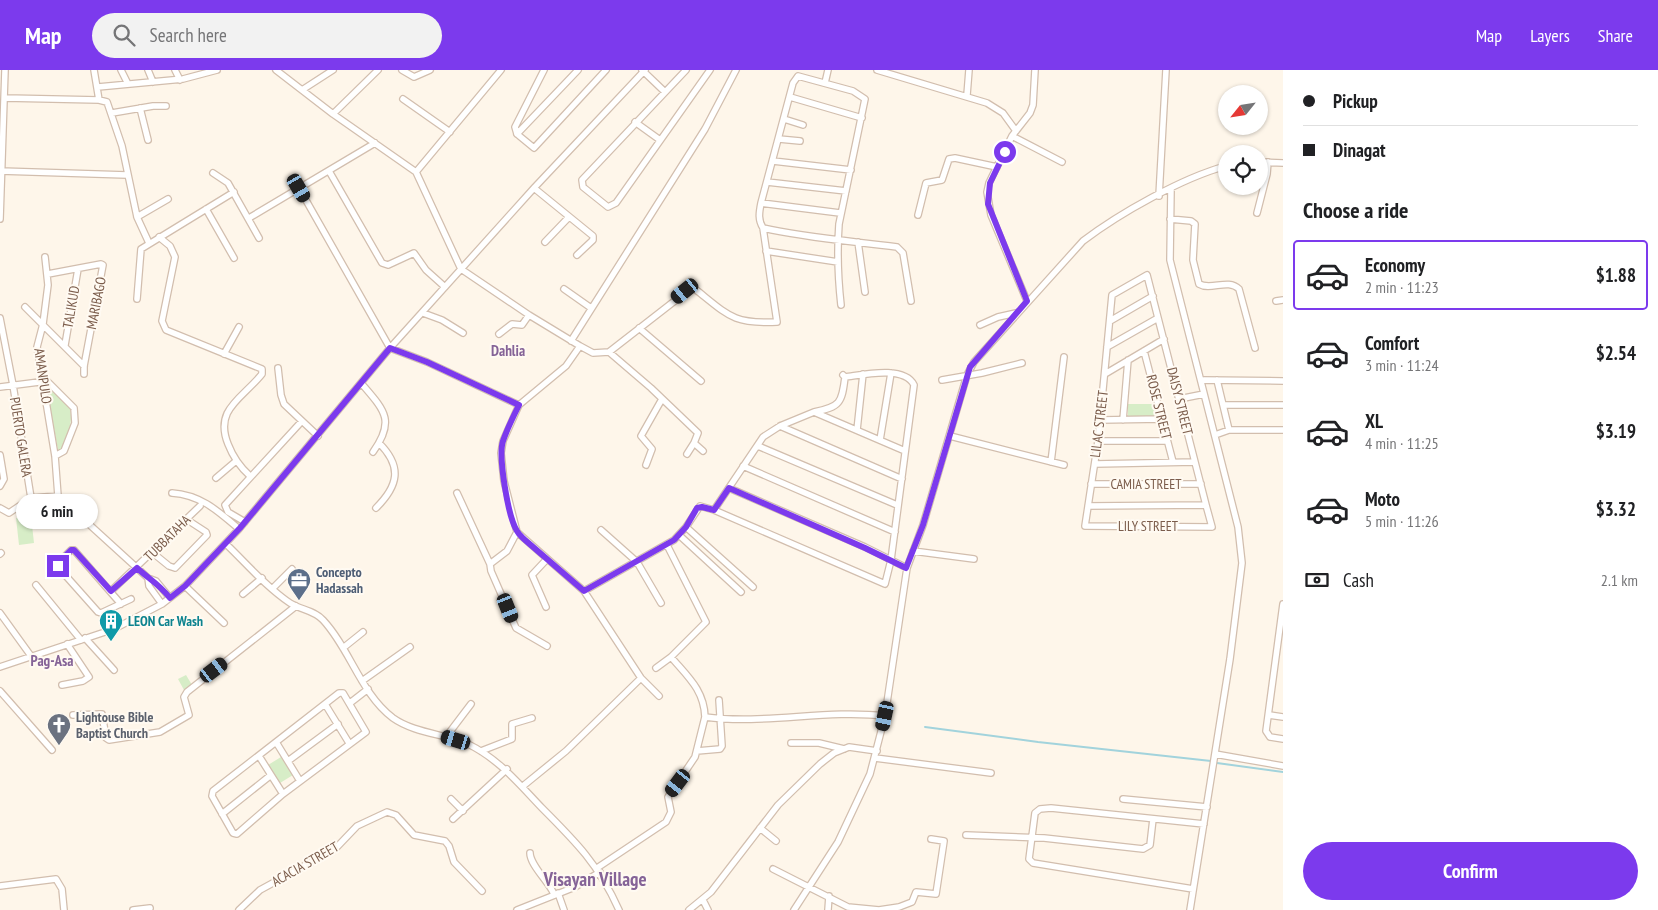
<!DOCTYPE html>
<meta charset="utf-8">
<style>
:root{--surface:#fff;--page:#f2f2f2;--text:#202124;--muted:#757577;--line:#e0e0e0;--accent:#7c3aed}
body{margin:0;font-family:"PT Sans Narrow",sans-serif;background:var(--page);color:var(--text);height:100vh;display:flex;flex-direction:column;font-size:19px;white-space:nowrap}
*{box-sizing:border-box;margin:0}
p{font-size:16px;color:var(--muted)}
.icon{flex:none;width:28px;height:28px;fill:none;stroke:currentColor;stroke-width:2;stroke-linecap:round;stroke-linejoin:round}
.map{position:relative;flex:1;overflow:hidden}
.sheet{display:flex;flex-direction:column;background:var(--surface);width:375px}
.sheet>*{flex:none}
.banner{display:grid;align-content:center;height:110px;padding:0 20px;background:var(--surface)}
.needle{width:32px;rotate:240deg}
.buttons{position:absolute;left:1218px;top:15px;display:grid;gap:10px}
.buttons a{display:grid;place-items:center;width:50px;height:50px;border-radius:50%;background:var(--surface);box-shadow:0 1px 4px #0004;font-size:25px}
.end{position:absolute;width:22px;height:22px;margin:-11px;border:6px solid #7c3aed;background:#fff;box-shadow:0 0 0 2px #fff}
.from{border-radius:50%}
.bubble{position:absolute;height:35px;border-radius:18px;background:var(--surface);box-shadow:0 1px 4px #0004;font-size:16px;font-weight:700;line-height:35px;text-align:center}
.car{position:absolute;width:15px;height:30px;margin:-15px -8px;border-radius:6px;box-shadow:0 0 4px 1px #0007;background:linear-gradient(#222 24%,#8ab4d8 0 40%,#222 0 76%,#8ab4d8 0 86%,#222 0)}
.banner b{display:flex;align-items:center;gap:18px;height:48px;font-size:19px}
.banner b+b{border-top:1px solid var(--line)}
.banner i{width:12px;height:12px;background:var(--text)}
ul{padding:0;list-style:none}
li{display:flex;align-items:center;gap:15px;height:70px;margin:0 10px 8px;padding:0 10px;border:2px solid transparent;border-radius:5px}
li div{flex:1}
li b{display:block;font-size:19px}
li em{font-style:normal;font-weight:700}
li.current{border-color:var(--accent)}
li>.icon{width:45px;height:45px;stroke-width:1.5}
h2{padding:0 20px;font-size:22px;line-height:60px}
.pay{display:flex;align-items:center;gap:12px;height:55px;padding:0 20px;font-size:19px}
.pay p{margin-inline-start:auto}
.button{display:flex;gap:10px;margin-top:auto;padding:10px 20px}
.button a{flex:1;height:58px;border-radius:30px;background:var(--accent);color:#fff;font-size:20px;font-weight:700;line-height:58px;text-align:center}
header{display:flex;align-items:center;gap:30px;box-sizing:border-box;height:70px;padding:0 25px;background:var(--accent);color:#fff}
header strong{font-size:24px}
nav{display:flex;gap:28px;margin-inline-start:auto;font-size:18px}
.search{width:350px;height:45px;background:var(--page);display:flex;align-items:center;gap:12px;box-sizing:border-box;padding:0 18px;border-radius:28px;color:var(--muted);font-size:19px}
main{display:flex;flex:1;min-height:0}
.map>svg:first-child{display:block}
</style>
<header>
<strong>Map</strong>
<div class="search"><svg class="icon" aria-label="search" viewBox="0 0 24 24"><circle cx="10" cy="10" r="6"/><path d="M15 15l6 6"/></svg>Search here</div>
<nav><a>Map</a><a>Layers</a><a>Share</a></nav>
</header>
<main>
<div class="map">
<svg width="1283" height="840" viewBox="0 0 1283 840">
<rect width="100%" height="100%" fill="#fef6ea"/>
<!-- green -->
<path fill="#d7edc7" d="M46 315C79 334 73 347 64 378L58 380Z
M1128 334H1155L1156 346 1128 347Z
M31 446 34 473 19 475 16 448Z
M186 605 192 615 184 620 178 609Z
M281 687 293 705 280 713 268 695Z"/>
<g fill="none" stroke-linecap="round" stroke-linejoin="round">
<!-- stream -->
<path stroke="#a2d3dc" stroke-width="2" d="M925 657 1038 672 1211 691
M1217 693 1283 702"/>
<!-- minor casing -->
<g stroke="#d2beae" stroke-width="8">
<path id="minor" d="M94 0 99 30
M121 0 128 14
M148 0 153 12
M175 0 180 10
M276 0 333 44 416 102
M402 0 414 7 430 0
M501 0 416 102 461 199 529 245 580 276 593 283 609 282 690 219H695C729 246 733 254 777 252L763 158
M544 0 515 57 517 64 534 78 606 0
M642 0 665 22
M686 0 582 110 583 117 608 137 616 133 710 0
M877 0 987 33 1003 43 1016 61
M825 13 828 0
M98 17 183 9 217 0
M302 20 333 0
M967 25 969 0
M790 27 862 48
M5 28 99 30 107 32 122 76 137 147 149 173
M403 29 450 62
M140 38 148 70
M112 43 153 36H166
M333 44 378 0
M784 49 803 55
M635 52 660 70
M517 64 578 0
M1012 66 1062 92
M779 69 800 71
M773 91 851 100
M1259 92 1283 93
M0 101 127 105
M329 101 382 193 388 195 414 183 426 200 445 217
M213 103 228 113 259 168
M767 112 846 121
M299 118 390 278 427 292 519 335 503 371 501 383 504 411 517 462 584 521 641 608 659 626
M534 118 593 166V170L577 185
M1171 119 1170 190 1238 457 1242 493 1230 589 1190 840
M1159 126 1166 0
M761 133 840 143
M206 139 234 188
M1257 143 1267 104 1268 92
M918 145 926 113 942 110 949 89 955 88 997 97
M137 147 168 129
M249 148 375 73
M0 149 5 0
M1170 149 1191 151 1195 154 1193 190 1199 214C1211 221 1228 208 1239 219L1255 278
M159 167 170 176 175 187 162 251 166 260 262 299V304C242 329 214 339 228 374 233 387 240 397 250 406
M545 172 569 147
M858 172 865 222
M766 181 838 192
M45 187 48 215 43 254 37 277 55 386 58 426
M48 204 101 194 103 195 84 296V304
M1147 205 1206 435 1212 457 1085 456 1098 371 1112 225Z
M564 219 591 238
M137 229 141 179 234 122
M1027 231 991 145 987 122 989 113 1012 66 1030 43 1033 35 1035 0
M1276 231 1283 230
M841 235C838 208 837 181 839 154L865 29 853 21 798 6 793 13 761 133C759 143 758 150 763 158 807 168 852 171 897 177L903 183 911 231
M25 237 84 296
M423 243 442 250 463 263
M0 248 13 315 31 428
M1110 251 1153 226
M980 255 998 247 1016 243
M639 258 701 311
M499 264 512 254 522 255 529 245
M571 271 705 59 736 0
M65 275 78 199
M1107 277 1158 248
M1144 281 1173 392
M609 282 651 318 698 363 694 373 703 381
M224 284 239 257
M278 298 281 325 284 334 318 366
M1105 304 1164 269
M942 310 982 303 1022 293
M1204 310 1283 311
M1217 310 1229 360
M361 313C384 340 396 350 373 382
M0 317 47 311 74 338 75 353 64 381 55 386
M1179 329 1204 324
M519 335 566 296 580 276
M1223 335H1283
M814 342C840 337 842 333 845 307L843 305
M1100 350 1162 349
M1123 350 1128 290
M780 356 902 409
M857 360 863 304
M1215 365 1229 360H1283
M950 366 1064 395
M880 370 891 303
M1098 371H1167
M758 376 897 435
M687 384 694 373
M0 385 4 409 0 416
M1051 392 1064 287
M1095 394 1195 392
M646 395 652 379 641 366 662 329
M743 396 895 462
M216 408 236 391
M1091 414H1201
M729 418 865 477 907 498
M172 423C201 425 218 441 239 459
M457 423 490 494
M58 426 148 508 156 511 170 528
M1088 436 1206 435
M0 438 9 443 31 428 58 426
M376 438C398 416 403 397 379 373
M714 440 763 367 780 356 814 342 905 381
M245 452 228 442 225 435 302 351
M686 457 753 517
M601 460 637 492 661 533
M517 462 507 481 490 494 491 501 516 558 547 576
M679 465 741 522
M226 474C246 493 266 517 290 533 301 540 314 540 323 550 350 579 361 624 393 648 414 663 445 664 468 674 499 689 519 714 542 738 576 772 599 795 619 840
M913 481 974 489
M153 483 169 496 175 498 207 465 206 462 186 449
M0 484 1 483
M148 508 149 516 162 534
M36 515 81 570
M185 516 224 553
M273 518 292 499
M111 521 200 436
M584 521 674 470 686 457 700 436 714 440 885 514 891 490 914 315C904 295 862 305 845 307
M243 524 262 508
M121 534 74 480H71L58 493V497L98 542 101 543 131 529
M1283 534 1266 661 1270 667 1283 669
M546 537 532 505 547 489
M0 543 31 586
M85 568 114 600
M343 578 363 562
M671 587C688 607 704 620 705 647 765 655 825 639 885 646
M0 597 114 559 162 534 185 516 239 459 390 278 534 118 645 0
M656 598 671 587 706 552 667 475
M362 611 410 577
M62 615 83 611 89 607 67 574
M0 621 52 680
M339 623H343L366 662 283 724 237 764 233 763 212 726 213 721Z
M350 633 368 619
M325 634 349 673
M73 645 102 644 106 668 109 670 160 662 189 645 184 627 187 622 296 536
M1269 645 1283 647
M446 667 471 634
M276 672 300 711
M791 673H819L844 679
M481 681 512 669V654L532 648
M697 681 720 679 722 676 719 630
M1215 684 1283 696
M259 686 283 724
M875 688 991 703
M288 691 338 654
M523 716 566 681 641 608
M451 729 463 741
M1123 729 1207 737
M222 744 271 705
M453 749 507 699
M760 758 776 771
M966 765 1044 768 1143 779 1150 775 1153 749
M530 783C530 795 548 811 554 824
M597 798 666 752 671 742 668 727 695 687 705 647
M773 799 848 837 879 840
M0 816 56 809 62 819 64 840
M1193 819 1033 793 1029 789 1035 743 1040 739 1051 738 1204 754
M558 823 564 840
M703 830 708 840
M133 840 150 838
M239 840 260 820 335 779 357 756 387 742 396 745 414 765 445 771 449 776 454 792 482 821
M517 840 575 817 600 802
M689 840 711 822 778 735 820 694 834 683 849 677 877 681
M794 840 838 772 870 704 885 646 907 498 923 455 967 305 974 292 1083 171C1120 143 1182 108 1226 96
M828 840 829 826
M879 840 899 837 912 832 916 822 936 824 944 771 931 769"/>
</g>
<!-- minor -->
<use href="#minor" stroke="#fff" stroke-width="5.5"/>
</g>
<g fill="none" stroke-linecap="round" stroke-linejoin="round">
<!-- route -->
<path stroke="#7c3aed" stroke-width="6" d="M58 496V493L71 480H74L111 521 137 498C149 509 159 514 170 528L185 516 240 458 390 278 427 292 519 335C513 347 507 359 503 371 498 386 508 447 517 461 519 465 522 467 525 470L584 521 674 470 686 457 697 438 702 437 714 440 729 418 865 478 906 498 923 455 970 297 1027 231 988 134 990 113 1005 82"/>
</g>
<!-- icons -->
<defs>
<g id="office-pin" transform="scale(1.25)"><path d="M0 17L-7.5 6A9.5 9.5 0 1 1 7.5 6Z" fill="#5c6f8a" stroke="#fffaf2"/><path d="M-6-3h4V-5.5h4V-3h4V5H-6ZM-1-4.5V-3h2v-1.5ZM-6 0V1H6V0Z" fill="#fff"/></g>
<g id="building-pin" transform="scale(1.25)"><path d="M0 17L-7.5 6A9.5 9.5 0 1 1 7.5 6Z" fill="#0f9aa8" stroke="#fffaf2"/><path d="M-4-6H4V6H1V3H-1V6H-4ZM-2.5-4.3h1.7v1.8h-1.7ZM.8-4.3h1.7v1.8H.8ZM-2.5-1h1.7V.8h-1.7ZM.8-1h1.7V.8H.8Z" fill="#fff"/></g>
<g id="church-pin" transform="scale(1.25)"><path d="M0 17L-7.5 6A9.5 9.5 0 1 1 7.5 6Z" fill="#6b7280" stroke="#fffaf2"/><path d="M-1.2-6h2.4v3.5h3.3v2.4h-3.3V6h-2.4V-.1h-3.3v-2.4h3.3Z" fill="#fff"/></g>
</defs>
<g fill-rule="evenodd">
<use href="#office-pin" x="299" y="510"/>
<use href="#building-pin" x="111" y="551"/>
<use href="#church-pin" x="59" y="655"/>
</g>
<g text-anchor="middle" stroke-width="4" stroke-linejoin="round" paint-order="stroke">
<!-- street labels -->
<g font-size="14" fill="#7b5c4b" stroke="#fffaf2">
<text transform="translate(96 233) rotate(-79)" y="5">MARIBAGO</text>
<text transform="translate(71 237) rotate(-80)" y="5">TALIKUD</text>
<text transform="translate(43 306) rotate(82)" y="5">AMANPULO</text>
<text transform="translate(1180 331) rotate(76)" y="5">DAISY STREET</text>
<text transform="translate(1159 337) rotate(76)" y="5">ROSE STREET</text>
<text transform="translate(1099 354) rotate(-83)" y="5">LILAC STREET</text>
<text transform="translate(21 367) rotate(81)" y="5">PUERTO GALERA</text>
<text x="1146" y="419">CAMIA STREET</text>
<text x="1148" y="461">LILY STREET</text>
<text transform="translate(167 468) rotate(-45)" y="5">TUBBATAHA</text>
<text transform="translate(305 794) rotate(-30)" y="5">ACACIA STREET</text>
</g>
<!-- service labels -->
<g font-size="14" font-weight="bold" fill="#4e5e75" stroke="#fffaf2" text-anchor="start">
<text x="316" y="507">Concepto<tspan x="316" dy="16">Hadassah</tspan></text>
</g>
<!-- culture labels -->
<g font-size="14" font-weight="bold" fill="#0d838f" stroke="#fffaf2" text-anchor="start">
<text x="128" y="556">LEON Car Wash</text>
</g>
<!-- worship labels -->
<g font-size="14" font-weight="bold" fill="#5b616d" stroke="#fffaf2" text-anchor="start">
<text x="76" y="652">Lightouse Bible<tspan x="76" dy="16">Baptist Church</tspan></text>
</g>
<!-- neighbourhood labels -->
<g font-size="15" font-weight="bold" fill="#856397" stroke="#fffaf2">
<text x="508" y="286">Dahlia</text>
<text x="52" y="596">Pag-Asa</text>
</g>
<!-- district labels -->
<g font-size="19" font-weight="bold" fill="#856397" stroke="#fffaf2">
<text x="595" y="816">Visayan Village</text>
</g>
</g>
</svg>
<div class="buttons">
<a><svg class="needle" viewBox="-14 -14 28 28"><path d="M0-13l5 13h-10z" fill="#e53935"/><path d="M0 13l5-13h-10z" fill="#757577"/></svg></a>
<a><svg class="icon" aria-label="locate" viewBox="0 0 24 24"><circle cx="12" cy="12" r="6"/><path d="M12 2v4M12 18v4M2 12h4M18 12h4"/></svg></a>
</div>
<i class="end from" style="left:1005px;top:82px"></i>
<i class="end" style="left:58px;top:496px"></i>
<div class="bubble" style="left:16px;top:424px;width:82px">6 min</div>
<i class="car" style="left:299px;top:118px;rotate:150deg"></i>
<i class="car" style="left:685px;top:221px;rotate:231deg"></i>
<i class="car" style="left:508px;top:538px;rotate:158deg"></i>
<i class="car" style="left:214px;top:600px;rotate:53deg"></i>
<i class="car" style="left:885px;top:646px;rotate:192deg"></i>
<i class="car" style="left:456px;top:670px;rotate:287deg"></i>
<i class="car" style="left:678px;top:713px;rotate:217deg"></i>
</div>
<section class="sheet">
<div class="banner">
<b><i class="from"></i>Pickup</b>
<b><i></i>Dinagat</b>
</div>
<h2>Choose a ride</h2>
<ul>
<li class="current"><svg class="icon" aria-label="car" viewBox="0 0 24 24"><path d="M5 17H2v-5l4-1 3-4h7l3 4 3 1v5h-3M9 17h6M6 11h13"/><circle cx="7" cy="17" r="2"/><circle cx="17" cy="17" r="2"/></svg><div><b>Economy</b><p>2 min · 11:23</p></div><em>$1.88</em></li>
<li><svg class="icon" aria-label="car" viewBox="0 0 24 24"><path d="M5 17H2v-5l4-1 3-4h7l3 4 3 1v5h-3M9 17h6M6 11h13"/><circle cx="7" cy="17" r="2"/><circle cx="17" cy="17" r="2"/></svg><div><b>Comfort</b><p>3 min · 11:24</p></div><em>$2.54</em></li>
<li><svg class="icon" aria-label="car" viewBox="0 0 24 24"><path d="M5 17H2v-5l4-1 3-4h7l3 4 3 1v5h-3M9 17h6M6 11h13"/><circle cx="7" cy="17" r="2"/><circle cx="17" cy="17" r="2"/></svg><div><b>XL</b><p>4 min · 11:25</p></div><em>$3.19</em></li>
<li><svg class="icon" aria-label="car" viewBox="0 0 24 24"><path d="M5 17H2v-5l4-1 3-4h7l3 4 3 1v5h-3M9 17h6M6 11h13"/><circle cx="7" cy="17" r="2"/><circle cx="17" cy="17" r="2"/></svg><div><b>Moto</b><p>5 min · 11:26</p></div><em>$3.32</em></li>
</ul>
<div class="pay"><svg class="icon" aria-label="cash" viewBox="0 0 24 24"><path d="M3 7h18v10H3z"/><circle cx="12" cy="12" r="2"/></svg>Cash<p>2.1 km</p></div>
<div class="button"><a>Confirm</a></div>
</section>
</main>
